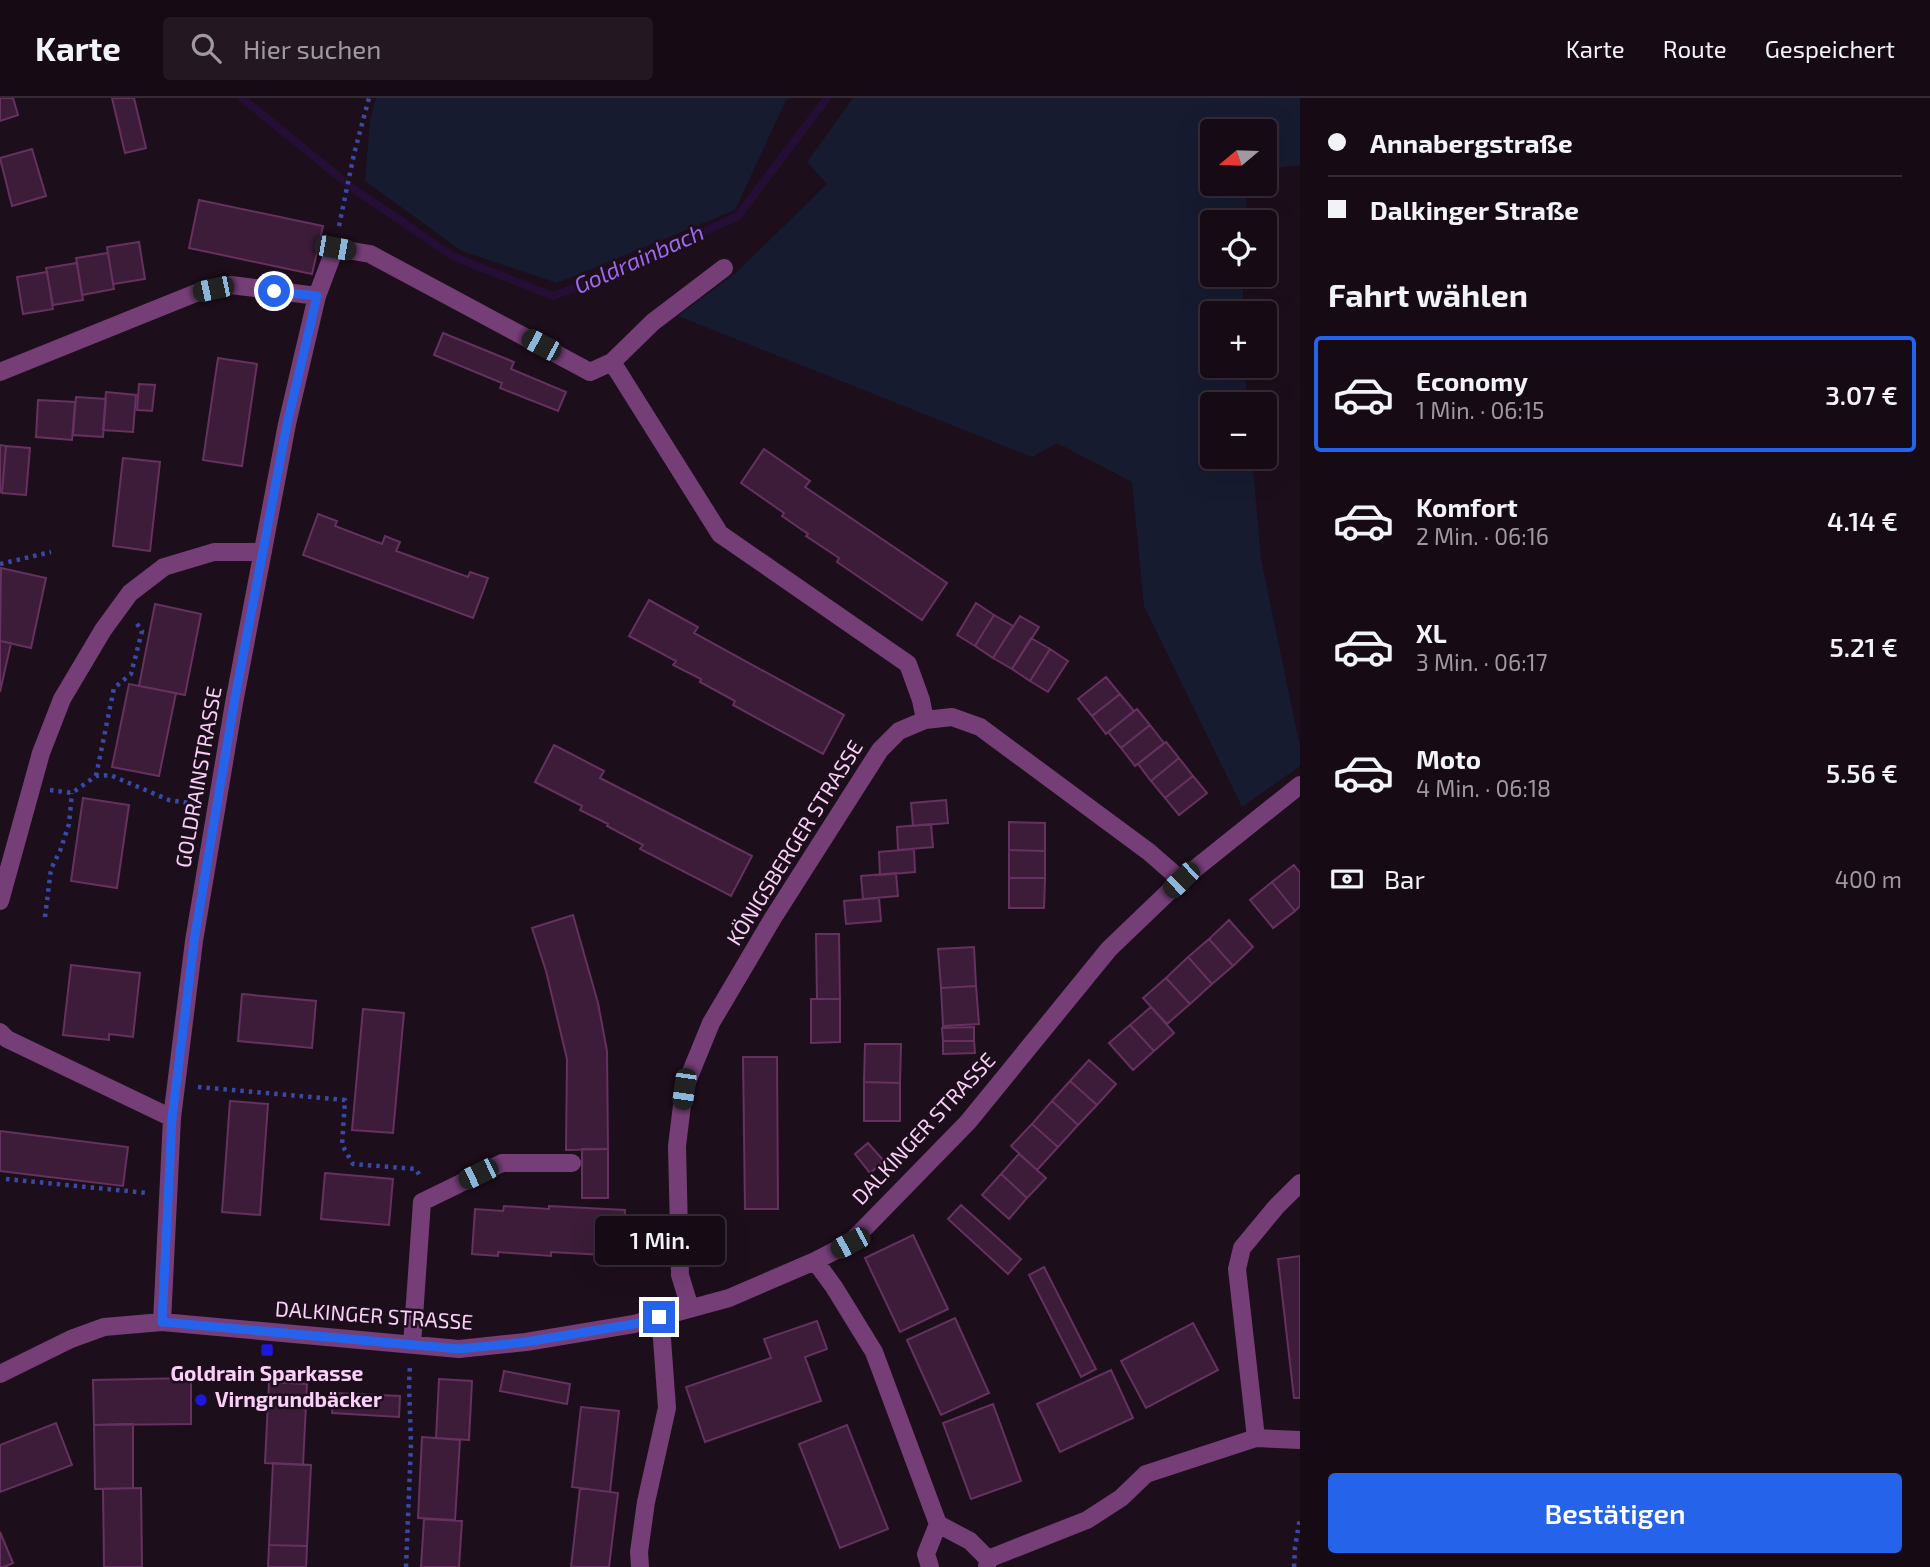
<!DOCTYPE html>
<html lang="de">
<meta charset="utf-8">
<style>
:root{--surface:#160a15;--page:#231822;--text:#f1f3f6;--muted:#9e9aa0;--line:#352b34;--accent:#2563eb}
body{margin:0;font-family:"Exo 2",sans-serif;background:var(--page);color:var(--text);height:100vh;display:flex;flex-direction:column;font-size:26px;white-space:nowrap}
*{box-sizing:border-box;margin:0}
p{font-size:23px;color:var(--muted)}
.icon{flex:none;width:38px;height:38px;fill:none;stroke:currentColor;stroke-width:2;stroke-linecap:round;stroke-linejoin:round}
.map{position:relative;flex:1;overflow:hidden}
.drawer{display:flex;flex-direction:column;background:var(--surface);width:630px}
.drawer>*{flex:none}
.top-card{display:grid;align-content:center;height:154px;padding:0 28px;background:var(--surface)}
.needle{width:46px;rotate:251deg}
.controls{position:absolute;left:1200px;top:21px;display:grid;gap:14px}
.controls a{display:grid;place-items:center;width:77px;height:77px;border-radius:7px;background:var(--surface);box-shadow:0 7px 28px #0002,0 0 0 2px var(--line);font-size:35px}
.end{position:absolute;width:32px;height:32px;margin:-16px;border:9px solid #2563eb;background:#fff;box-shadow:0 0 0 4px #fff}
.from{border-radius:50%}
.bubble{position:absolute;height:49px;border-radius:7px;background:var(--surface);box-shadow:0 7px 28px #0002,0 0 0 2px var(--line);font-size:23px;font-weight:600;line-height:49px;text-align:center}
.car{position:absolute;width:21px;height:42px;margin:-21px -10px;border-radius:9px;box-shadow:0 0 5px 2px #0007;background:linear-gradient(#222 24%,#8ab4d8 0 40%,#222 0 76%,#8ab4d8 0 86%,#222 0)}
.top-card b{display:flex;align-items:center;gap:24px;height:66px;font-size:26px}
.top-card b+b{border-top:2px solid var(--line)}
.top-card i{width:18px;height:18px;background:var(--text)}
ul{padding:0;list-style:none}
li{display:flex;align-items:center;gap:21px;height:116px;margin:0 14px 10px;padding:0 14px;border:4px solid transparent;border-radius:7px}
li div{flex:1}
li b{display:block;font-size:26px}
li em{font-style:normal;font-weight:600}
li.active{border-color:var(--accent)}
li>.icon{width:63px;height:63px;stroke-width:1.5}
h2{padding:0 28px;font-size:32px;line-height:84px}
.pay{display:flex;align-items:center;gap:18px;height:77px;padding:0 28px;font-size:26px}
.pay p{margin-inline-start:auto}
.action{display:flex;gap:14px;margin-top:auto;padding:14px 28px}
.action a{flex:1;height:80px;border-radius:7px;background:var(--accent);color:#fff;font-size:28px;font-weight:600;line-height:80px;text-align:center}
header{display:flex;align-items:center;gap:42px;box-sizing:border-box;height:98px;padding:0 35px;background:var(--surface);border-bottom:2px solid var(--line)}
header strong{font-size:33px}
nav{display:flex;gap:38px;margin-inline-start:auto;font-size:24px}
.search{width:490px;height:63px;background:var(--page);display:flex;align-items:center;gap:18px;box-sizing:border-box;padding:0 24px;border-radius:7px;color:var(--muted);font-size:26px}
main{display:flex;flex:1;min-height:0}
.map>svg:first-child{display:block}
</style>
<header>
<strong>Karte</strong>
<div class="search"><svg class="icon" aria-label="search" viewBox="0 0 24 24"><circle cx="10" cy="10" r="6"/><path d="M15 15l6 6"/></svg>Hier suchen</div>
<nav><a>Karte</a><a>Route</a><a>Gespeichert</a></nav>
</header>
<main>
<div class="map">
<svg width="1300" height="1469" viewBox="0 0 1300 1469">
<rect width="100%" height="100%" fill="#1d0e1c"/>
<!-- green -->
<path fill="#171b30" d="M376 0H793L786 2 735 112 557 185 462 153 365 83 370 22Z
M853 0H1300V67L1265 71V33H1213V86H1247L1246 124H1213V177H1244L1242 215H1213V268H1244L1248 306H1213V359H1252L1261 461 1300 649V668L1242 709 1144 508 1132 384 1057 345 1032 359 678 218 737 174 827 86 807 64Z"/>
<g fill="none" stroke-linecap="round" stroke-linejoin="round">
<!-- stream -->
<path stroke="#240e36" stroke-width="8" d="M242 0 354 91 454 159 553 198 625 170 738 118 827 0"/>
</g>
<!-- building -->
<path fill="#3c1c38" stroke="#65315f" stroke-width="2" d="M0 0H13L18 17 0 23Z
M112 0H134L146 50 125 55Z
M32 51 46 98 12 108 0 60Z
M199 102 323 128 312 176 189 150Z
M139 144 145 181 113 186 107 149Z
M108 155 114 191 82 197 76 160Z
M77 165 83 202 53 207 46 170Z
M47 174 53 211 23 216 17 179Z
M443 235 514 264 511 271 566 294 558 313 500 290 502 285 434 257Z
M218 260 257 266 242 368 203 362Z
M139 286 155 287 152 313 137 312Z
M106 294 136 297 133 334 103 332Z
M76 299 106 301 103 339 73 337Z
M38 302 75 304 72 342 36 339Z
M0 347 6 348 2 395 0 394Z
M6 348 30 350 26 397 2 395Z
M764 351 810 383 805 389 947 485 922 522 837 464 839 460 806 438 808 436 782 418 784 415 741 385Z
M123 360 160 364 150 453 113 448Z
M318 416 337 423 335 428 382 446 385 438 400 444 396 453 468 479 470 474 488 480 473 520 303 457Z
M1 470 46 480 31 550 0 543Z
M649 502 698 529 694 535 844 617 823 656 733 607 735 603 700 584 701 581 673 567 676 563 629 538Z
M976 505 994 517 975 548 957 537Z
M155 506 201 516 185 597 139 588Z
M994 517 1013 528 993 560 975 548Z
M1020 518 1039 529 1012 571 993 560Z
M1031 540 1050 551 1030 583 1012 571Z
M0 543 11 545 0 594Z
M1050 551 1068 563 1048 594 1030 583Z
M1106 579 1120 596 1092 618 1078 601Z
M129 586 176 595 159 678 112 669Z
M1120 596 1134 613 1106 636 1092 618Z
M1137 611 1150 627 1121 650 1108 634Z
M1150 627 1164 645 1135 668 1121 650Z
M1166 644 1179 660 1151 683 1138 666Z
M554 647 604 673 600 680 752 758 731 798 640 751 643 747 607 728 608 726 580 712 582 708 535 684Z
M1179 660 1193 678 1165 700 1151 683Z
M1193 678 1207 695 1179 717 1165 700Z
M83 700 129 707 117 790 71 783Z
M946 702 948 725 913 728 911 705Z
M1009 724 1045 725V753L1009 752Z
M931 726 933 749 898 752 897 729Z
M914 751 915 774 880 777 879 754Z
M1009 752 1045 753V780H1009Z
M1294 767 1300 775V808L1295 813 1272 784Z
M896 775 898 798 863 801 861 778Z
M1009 780H1045L1044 810H1009Z
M1272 784 1295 813 1273 830 1250 802Z
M879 800 881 823 846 826 844 803Z
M573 817 598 905 607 953 608 1051 566 1052 567 961 546 873 532 830Z
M1229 822 1253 849 1233 868 1209 841Z
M816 836H839L840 901H817Z
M1209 841 1233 868 1212 886 1188 859Z
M974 849 976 888 941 890 938 851Z
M1188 859 1212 886 1190 906 1166 880Z
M71 867 140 875 133 939 109 936V942L63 937Z
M1166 880 1190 906 1167 926 1143 900Z
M976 888 979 926 943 928 941 890Z
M242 896 316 903 312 950 238 943Z
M811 901H840V944L811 945Z
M1151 909 1174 935 1154 953 1130 927Z
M363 911 404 915 393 1035 352 1032Z
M1130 927 1154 953 1133 972 1109 945Z
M974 929V943H943L942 930Z
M943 943H974L975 955 943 956Z
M865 946H901L900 985 864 984Z
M743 959H777L778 1111H745Z
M1089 962 1116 986 1097 1007 1070 983Z
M1070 983 1097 1007 1078 1027 1052 1003Z
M864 984 900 985V1023H864Z
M230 1003 268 1006 260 1117 222 1114Z
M1052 1003 1078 1027 1058 1049 1032 1026Z
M1032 1026 1058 1049 1037 1072 1011 1048Z
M0 1033 128 1049 123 1088 0 1073Z
M868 1045 884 1063 870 1075 855 1056Z
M582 1051H608V1100H582Z
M1019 1056 1046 1080 1027 1100 1001 1076Z
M325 1075 393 1081 389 1127 321 1121Z
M1001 1076 1027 1100 1009 1121 982 1097Z
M961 1107 1021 1161 1008 1176 948 1121Z
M504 1108 549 1111V1108L625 1112 622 1158 551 1154V1158L498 1154V1158L472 1156 475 1111 503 1113Z
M913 1137 948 1211 900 1234 865 1160Z
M1300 1158V1300H1294L1278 1161Z
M1044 1169 1096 1271 1081 1279 1029 1177Z
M955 1220 989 1295 941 1317 907 1242Z
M817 1223 827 1251 805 1259 821 1303 705 1344 686 1289 771 1260 764 1241Z
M1193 1225 1218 1272 1146 1310 1121 1263Z
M1111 1272 1133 1320 1060 1354 1037 1306Z
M504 1273 570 1286 567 1306 500 1293Z
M191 1280V1326L94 1327 93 1282Z
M439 1281 472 1283 469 1342 436 1340Z
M269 1284 307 1286 303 1367 265 1365Z
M333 1295 400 1298 399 1319 332 1315Z
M993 1306 1021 1383 971 1401 943 1325Z
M581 1309 619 1313 610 1394 572 1389Z
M56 1325 72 1367 0 1394V1347Z
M133 1326V1390L95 1391 94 1327Z
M847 1327 888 1431 840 1450 799 1346Z
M422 1339 460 1342 455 1422 418 1420Z
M273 1365 311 1367 307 1448 269 1447Z
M141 1390 142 1469H104L103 1391Z
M580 1390 618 1395 609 1469H571Z
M424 1421 462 1423 459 1469H421Z
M0 1434 13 1465 4 1469H0Z
M269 1447 307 1448 306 1469H268Z"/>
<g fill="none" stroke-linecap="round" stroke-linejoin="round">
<!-- path -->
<path stroke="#3a49a3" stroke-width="4.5" stroke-dasharray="3.5 5" stroke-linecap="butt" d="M339 128 354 56 369 0
M0 466 51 454
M96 678 114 590 131 576 142 533 135 523
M50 692 72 695 96 678 110 677 169 702 195 706
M45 819 51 771 60 753 69 726 72 695
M198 989 345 1002 342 1047 353 1066 416 1071 421 1080
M6 1081 147 1095
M406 1469 411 1346 409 1286 410 1267
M1294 1469 1295 1449 1300 1420"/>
<!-- minor -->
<path stroke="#753e77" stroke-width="18" d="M612 264 653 224 724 170
M0 274 196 195 231 187 317 198
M0 803 41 655 62 601 103 532 130 495 164 469 214 454H263
M0 934 7 941 172 1020
M815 1163 834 1189 874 1254 938 1426
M690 1210 680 1177 677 1048 684 991 711 925 773 820 880 652 899 633 925 622 952 619 980 629 1149 754 1181 782
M162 1224 172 1020 194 843 234 605 287 326 317 198 335 150 370 156 590 274 612 264 720 436 908 566 921 602 925 622
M412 1247 422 1104 502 1065H572
M0 1276 71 1241 104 1229 162 1224 459 1251 526 1244 634 1226 729 1200 815 1163 850 1145 968 1024 1109 851 1181 782 1300 687
M1256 1340 1237 1171 1242 1150 1276 1109 1300 1085
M938 1426 970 1443 988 1461 987 1469
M988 1461 1087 1422 1121 1400 1146 1376 1256 1340 1300 1342
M640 1469 639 1454 646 1404 667 1310 662 1241 658 1219
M930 1469 926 1456 938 1426"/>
</g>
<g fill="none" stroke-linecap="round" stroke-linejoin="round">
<!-- route -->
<path stroke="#2563eb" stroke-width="9" d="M274 193 317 198 287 326 234 605 194 843 172 1020 162 1224 459 1251 526 1244 634 1226 659 1219"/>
</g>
<!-- markers -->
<g fill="#1d19dc" stroke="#1d0e1c" stroke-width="2.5">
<rect x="260" y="1245" width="14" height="14" rx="3.5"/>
<circle cx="201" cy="1302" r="7"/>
</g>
<g text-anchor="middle" stroke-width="5" stroke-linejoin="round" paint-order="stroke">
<!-- street labels -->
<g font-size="21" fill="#fad0f8" stroke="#1d0e1c">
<text transform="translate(199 679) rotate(-80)" y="7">GOLDRAINSTRASSE</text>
<text transform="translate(795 745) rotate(-58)" y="7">KÖNIGSBERGER STRASSE</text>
<text transform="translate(924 1031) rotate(-47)" y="7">DALKINGER STRASSE</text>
<text transform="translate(374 1218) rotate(4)" y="7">DALKINGER STRASSE</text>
</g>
<!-- poi labels -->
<g font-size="21" font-weight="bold" fill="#fad0f8" stroke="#1d0e1c">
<text x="267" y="1283">Goldrain Sparkasse</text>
<text x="215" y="1309" text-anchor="start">Virngrundbäcker</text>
</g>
<!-- water labels -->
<g font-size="23" font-style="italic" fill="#9c69ee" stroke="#1d0e1c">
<text transform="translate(639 161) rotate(-24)" y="8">Goldrainbach</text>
</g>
</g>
</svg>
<div class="controls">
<a><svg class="needle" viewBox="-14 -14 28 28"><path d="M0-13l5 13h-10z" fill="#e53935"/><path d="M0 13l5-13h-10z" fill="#9e9aa0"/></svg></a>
<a><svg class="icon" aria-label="locate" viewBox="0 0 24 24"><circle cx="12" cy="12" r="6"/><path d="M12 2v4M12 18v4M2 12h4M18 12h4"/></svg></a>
<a>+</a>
<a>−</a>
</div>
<i class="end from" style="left:274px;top:193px"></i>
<i class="end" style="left:659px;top:1219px"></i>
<div class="bubble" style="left:595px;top:1118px;width:130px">1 Min.</div>
<i class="car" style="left:335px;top:150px;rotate:100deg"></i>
<i class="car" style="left:213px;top:191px;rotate:258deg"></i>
<i class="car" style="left:541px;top:247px;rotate:298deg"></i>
<i class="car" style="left:1181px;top:782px;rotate:226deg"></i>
<i class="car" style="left:684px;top:991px;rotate:188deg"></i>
<i class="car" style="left:478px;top:1076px;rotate:244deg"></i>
<i class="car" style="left:850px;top:1145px;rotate:242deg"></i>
</div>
<section class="drawer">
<div class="top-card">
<b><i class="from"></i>Annabergstraße</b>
<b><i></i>Dalkinger Straße</b>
</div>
<h2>Fahrt wählen</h2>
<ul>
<li class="active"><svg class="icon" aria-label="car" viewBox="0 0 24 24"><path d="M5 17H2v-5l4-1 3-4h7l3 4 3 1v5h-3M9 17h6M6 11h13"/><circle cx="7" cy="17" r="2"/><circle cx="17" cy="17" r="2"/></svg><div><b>Economy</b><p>1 Min. · 06:15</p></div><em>3.07 €</em></li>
<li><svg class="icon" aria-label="car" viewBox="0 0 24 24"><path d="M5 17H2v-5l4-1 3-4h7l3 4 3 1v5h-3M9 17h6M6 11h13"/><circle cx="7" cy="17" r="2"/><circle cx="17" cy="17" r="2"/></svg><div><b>Komfort</b><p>2 Min. · 06:16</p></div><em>4.14 €</em></li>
<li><svg class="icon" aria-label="car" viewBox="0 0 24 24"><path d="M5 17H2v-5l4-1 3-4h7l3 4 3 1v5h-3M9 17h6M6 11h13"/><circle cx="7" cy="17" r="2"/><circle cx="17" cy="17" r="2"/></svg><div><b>XL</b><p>3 Min. · 06:17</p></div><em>5.21 €</em></li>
<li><svg class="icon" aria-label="car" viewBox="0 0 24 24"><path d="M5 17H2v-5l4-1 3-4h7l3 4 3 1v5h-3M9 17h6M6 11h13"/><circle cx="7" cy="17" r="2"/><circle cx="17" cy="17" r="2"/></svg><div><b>Moto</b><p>4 Min. · 06:18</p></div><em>5.56 €</em></li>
</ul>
<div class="pay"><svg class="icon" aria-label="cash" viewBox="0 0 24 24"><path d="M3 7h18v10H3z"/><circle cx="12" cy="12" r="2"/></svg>Bar<p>400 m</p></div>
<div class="action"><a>Bestätigen</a></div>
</section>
</main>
